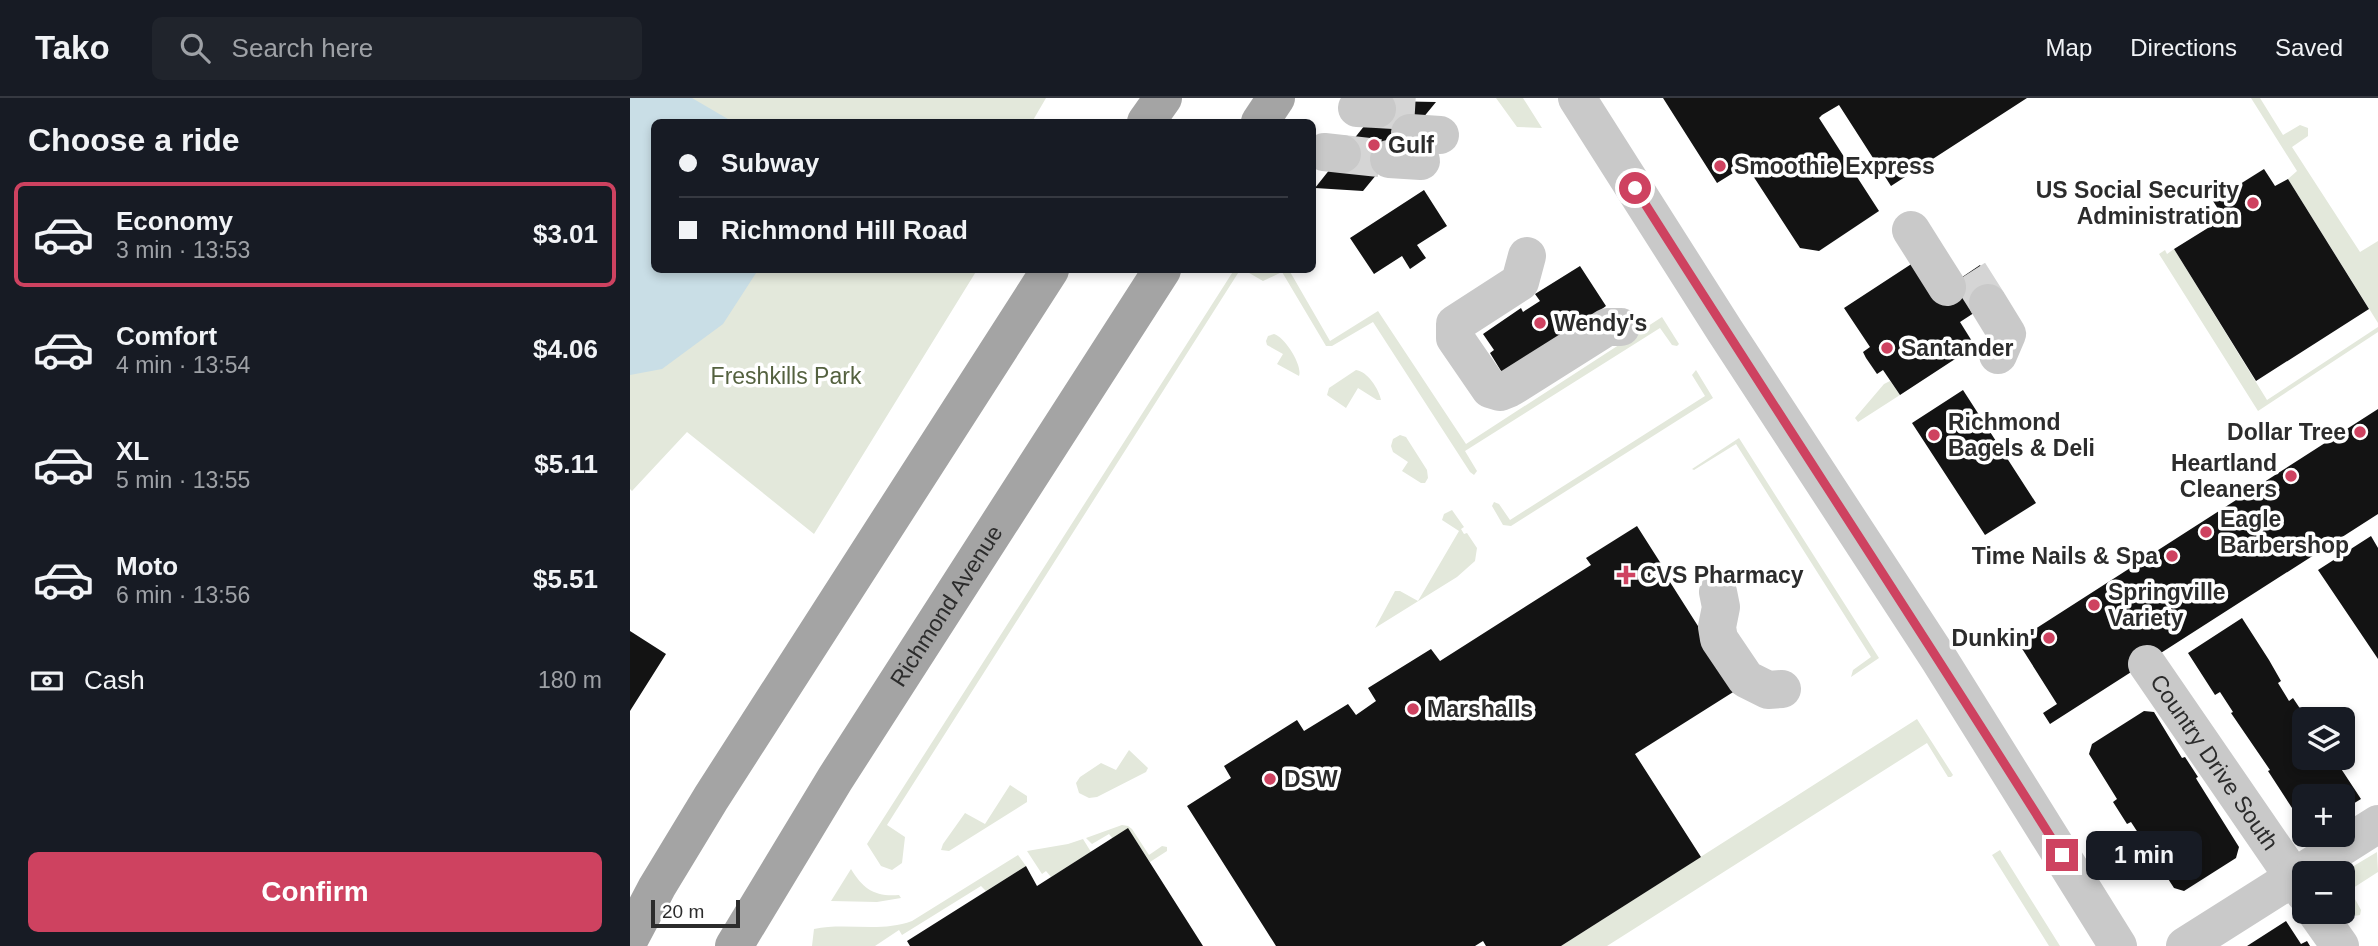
<!DOCTYPE html>
<meta charset="utf-8">
<style>
:root{--surface:#171b24;--page:#20242c;--text:#f1f3f6;--muted:#9ea1a6;--line:#363941;--accent:#ce4260}
body{margin:0;font-family:Helvetica,sans-serif;background:var(--page);color:var(--text);height:100vh;display:flex;flex-direction:column;font-size:26px;white-space:nowrap}
*{box-sizing:border-box;margin:0}
p{font-size:23px;color:var(--muted)}
.icon{flex:none;width:38px;height:38px;fill:none;stroke:currentColor;stroke-width:2;stroke-linecap:round;stroke-linejoin:round}
.map{position:relative;flex:1;overflow:hidden}
.side{display:flex;flex-direction:column;background:var(--surface);width:630px}
.side>*{flex:none}
.guide{position:absolute;left:21px;top:21px;width:665px;height:154px;border-radius:10px;box-shadow:0 4px 10px #0003;display:grid;align-content:center;height:154px;padding:0 28px;background:var(--surface)}
.buttons{position:absolute;left:1662px;top:609px;display:grid;gap:14px}
.buttons a{display:grid;place-items:center;width:63px;height:63px;border-radius:10px;background:var(--surface);box-shadow:0 4px 10px #0003;font-size:35px}
.scale{position:absolute;left:21px;bottom:18px;width:89px;box-sizing:border-box;padding-left:7px;border:4px solid #2c2c2c;border-top:0;font-size:19px;line-height:24px;white-space:nowrap;color:#2c2c2c;-webkit-text-stroke:5px #fff;paint-order:stroke}
.end{position:absolute;width:32px;height:32px;margin:-16px;border:9px solid #ce4260;background:#fff;box-shadow:0 0 0 4px #fff}
.from{border-radius:50%}
.bubble{position:absolute;height:49px;border-radius:10px;background:var(--surface);box-shadow:0 4px 10px #0003;font-size:23px;font-weight:800;line-height:49px;text-align:center}
.guide b{display:flex;align-items:center;gap:24px;height:66px;font-size:26px}
.guide b+b{border-top:2px solid var(--line)}
.guide i{width:18px;height:18px;background:var(--text)}
ul{padding:0;list-style:none}
li{display:flex;align-items:center;gap:21px;height:105px;margin:0 14px 10px;padding:0 14px;border:4px solid transparent;border-radius:10px}
li div{flex:1}
li b{display:block;font-size:26px}
li em{font-style:normal;font-weight:800}
li.selected{border-color:var(--accent)}
li>.icon{width:63px;height:63px;stroke-width:1.5}
h2{padding:0 28px;font-size:32px;line-height:84px}
.pay{display:flex;align-items:center;gap:18px;height:77px;padding:0 28px;font-size:26px}
.pay p{margin-inline-start:auto}
.action{display:flex;gap:14px;margin-top:auto;padding:14px 28px}
.action a{flex:1;height:80px;border-radius:10px;background:var(--accent);color:#fff;font-size:28px;font-weight:800;line-height:80px;text-align:center}
header{display:flex;align-items:center;gap:42px;box-sizing:border-box;height:98px;padding:0 35px;background:var(--surface);border-bottom:2px solid var(--line)}
header strong{font-size:33px}
nav{display:flex;gap:38px;margin-inline-start:auto;font-size:24px}
.search{width:490px;height:63px;background:var(--page);display:flex;align-items:center;gap:18px;box-sizing:border-box;padding:0 24px;border-radius:10px;color:var(--muted);font-size:26px}
main{display:flex;flex:1;min-height:0}
.map>svg:first-child{display:block}
</style>
<header>
<strong>Tako</strong>
<div class="search"><svg class="icon" aria-label="search" viewBox="0 0 24 24"><circle cx="10" cy="10" r="6"/><path d="M15 15l6 6"/></svg>Search here</div>
<nav><a>Map</a><a>Directions</a><a>Saved</a></nav>
</header>
<main>
<section class="side">
<h2>Choose a ride</h2>
<ul>
<li class="selected"><svg class="icon" aria-label="car" viewBox="0 0 24 24"><path d="M5 17H2v-5l4-1 3-4h7l3 4 3 1v5h-3M9 17h6M6 11h13"/><circle cx="7" cy="17" r="2"/><circle cx="17" cy="17" r="2"/></svg><div><b>Economy</b><p>3 min · 13:53</p></div><em>$3.01</em></li>
<li><svg class="icon" aria-label="car" viewBox="0 0 24 24"><path d="M5 17H2v-5l4-1 3-4h7l3 4 3 1v5h-3M9 17h6M6 11h13"/><circle cx="7" cy="17" r="2"/><circle cx="17" cy="17" r="2"/></svg><div><b>Comfort</b><p>4 min · 13:54</p></div><em>$4.06</em></li>
<li><svg class="icon" aria-label="car" viewBox="0 0 24 24"><path d="M5 17H2v-5l4-1 3-4h7l3 4 3 1v5h-3M9 17h6M6 11h13"/><circle cx="7" cy="17" r="2"/><circle cx="17" cy="17" r="2"/></svg><div><b>XL</b><p>5 min · 13:55</p></div><em>$5.11</em></li>
<li><svg class="icon" aria-label="car" viewBox="0 0 24 24"><path d="M5 17H2v-5l4-1 3-4h7l3 4 3 1v5h-3M9 17h6M6 11h13"/><circle cx="7" cy="17" r="2"/><circle cx="17" cy="17" r="2"/></svg><div><b>Moto</b><p>6 min · 13:56</p></div><em>$5.51</em></li>
</ul>
<div class="pay"><svg class="icon" aria-label="cash" viewBox="0 0 24 24"><path d="M3 7h18v10H3z"/><circle cx="12" cy="12" r="2"/></svg>Cash<p>180 m</p></div>
<div class="action"><a>Confirm</a></div>
</section>
<div class="map">
<svg width="1748" height="848" viewBox="0 0 1748 848">
<rect width="100%" height="100%" fill="#fff"/>
<!-- green -->
<path fill="#e3e8db" d="M0 0H416L402 24H24V172H347L184 436 57 334 2 393 0 391Z
M866 0H893L912 30 887 29Z
M1621 0H1630L1653 37 1670 27 1678 30V38L1662 49 1730 154 1748 143V225L1658 81 1667 73Z
M1544 151 1637 302 1748 229V234L1628 313 1529 156 1535 152 1537 156Z
M604 172H610L257 727 275 739 272 765 262 772 251 768 237 746Z
M614 172H659L700 243 748 213 836 346 1032 219 1049 246 1047 248 1042 247 1030 230 835 353 847 373 844 377 840 374 743 224 702 248H696L652 174 633 183Z
M644 236C655 239 673 268 669 278L647 266 653 256 637 247 636 243 638 238Z
M726 272C737 273 749 291 751 302H747L728 290 716 310 697 297 699 290Z
M1066 272 1083 300 881 428 873 427 862 408 864 404 869 406 880 422 1075 298 1062 277Z
M1260 283 1270 297 1228 324 1225 320 1254 286Z
M770 337 776 339 797 372 798 380 795 385H791L772 373 778 364 763 354 761 348 763 341Z
M1109 340 1249 560 1221 579 1223 572 1241 559 1106 346 1064 372 1062 371Z
M822 412 834 429 831 431 834 436 837 435 847 450 845 463 827 479 745 530 765 493H770L788 503 829 433 812 422 814 416Z
M1287 621 1323 677 1321 679H1318L1297 645 977 848H931Z
M499 652 518 670 516 674 467 699 459 700 449 695 446 685 450 679 471 665 486 672Z
M380 687 397 698V704L319 753 311 752 313 746 335 715 355 726Z
M492 727 498 728 502 731 519 757 532 748 537 749V753L520 764 498 731 483 741 479 736 462 746 456 740Z
M453 741 461 754 421 779 416 773 412 776 397 753 438 746Z
M1370 752 1430 848H1419L1362 757Z
M1747 754 1748 774 1720 792 1731 812 1730 817 1724 818 1713 802 1712 775Z
M388 757 396 768 356 793 351 788 272 837 269 832 245 848H182L184 831C216 824 250 835 282 823Z
M221 771C233 791 245 799 269 797L271 800 247 804 201 803Z"/>
<!-- water -->
<path fill="#c9dee6" d="M0 0H62L103 24H24V172H128L93 226 32 271 0 277Z"/>
<!-- building -->
<path fill="#131313" d="M1033 0H1397L1261 88 1209 7 1192 17 1189 20 1249 113 1189 153 1170 150 1116 67 1087 85Z
M754 3 806 4 733 93 685 90Z
M1634 71 1645 88 1658 81 1739 211 1626 283 1544 151 1594 120 1583 103Z
M794 92 817 128 787 147 796 160 780 171 772 158 744 176 720 140Z
M1289 161 1310 194 1350 167 1370 198 1330 224 1345 248 1270 297 1253 272 1247 276 1236 260 1233 254 1240 249 1214 210Z
M950 168 976 208 876 281 860 255 864 252 853 236 891 210 893 214 910 203 905 196Z
M1333 292 1406 405 1355 437 1282 325Z
M1748 311V416L1420 626 1413 615 1427 606 1391 549 1395 546 1391 540Z
M1007 428 1035 472 1033 473 1108 591 1005 656 1071 759 931 848H856L853 843 845 848H646L557 708 601 680 594 668 667 622 674 633 718 606 726 617 746 603 738 590 801 551 810 563 961 467 956 460Z
M1741 438 1748 450V561L1688 472Z
M1612 520 1639 562 1651 583 1648 585 1659 603 1663 600 1677 621H1675V660H1704L1731 701 1713 712V698H1675V730L1638 673 1640 672 1601 615 1603 614 1590 594 1585 597 1558 555Z
M0 533 36 556 0 613Z
M1514 613 1524 614 1552 660 1555 659 1568 679 1566 680 1567 682 1609 749 1606 760 1554 793 1544 790 1501 724 1497 726 1483 704 1487 701 1459 656 1462 646Z
M498 730 573 848H280L277 843 396 768 407 788Z
M1656 823 1671 846 1677 843 1680 848H1617Z"/>
<g fill="none" stroke-linecap="round" stroke-linejoin="round">
<!-- minor-tunnel -->
<path stroke="#d5d5d5" stroke-width="38" stroke-dasharray="38 19" stroke-linecap="butt" d="M747 11 798 14
M712 56 759 61
M1339 175 1358 205"/>
<!-- minor -->
<g stroke="#c9c9c9" stroke-width="38">
<path d="M947 0 1095 233 1309 561 1488 848"/>
<path d="M727 10 747 11"/>
<path d="M780 35 810 37"/>
<path d="M694 54 712 56"/>
<path d="M759 61 791 63"/>
<path d="M1281 132 1317 189"/>
<path d="M897 158 890 184 825 226V240L860 291 870 294 880 290 977 229H991"/>
<path d="M1358 205 1377 236 1368 257"/>
<path d="M1088 494 1091 509 1087 529 1089 541 1116 581 1138 592 1152 591"/>
<path id="s1" d="M1517 566 1675 796"/>
<path d="M1686 814 1710 848"/>
<path d="M1555 848 1748 726"/>
</g>
<!-- major -->
<g stroke="#a4a4a4" stroke-width="38">
<path d="M516 24 533 0"/>
<path d="M630 24 646 0"/>
<path d="M0 840 27 789 81 700 420 172"/>
<path id="s2" d="M104 848 205 681 532 172"/>
</g>
</g>
<g fill="none" stroke-linecap="round" stroke-linejoin="round">
<!-- route -->
<path stroke="#ce4260" stroke-width="9" d="M1005 90C1146 313 1292 533 1432 757"/>
</g>
<!-- markers -->
<g fill="#ce4260" stroke="#fff" stroke-width="2.5">
<circle cx="744" cy="47" r="7"/>
<circle cx="1090" cy="68" r="7"/>
<circle cx="1623" cy="105" r="7"/>
<circle cx="910" cy="225" r="7"/>
<circle cx="1257" cy="250" r="7"/>
<circle cx="1730" cy="334" r="7"/>
<circle cx="1304" cy="337" r="7"/>
<circle cx="1661" cy="378" r="7"/>
<circle cx="1576" cy="434" r="7"/>
<circle cx="1542" cy="458" r="7"/>
<path d="M992.5 466.5h7v7h7v7h-7v7h-7v-7h-7v-7h7z"/>
<circle cx="1464" cy="507" r="7"/>
<circle cx="1419" cy="540" r="7"/>
<circle cx="783" cy="611" r="7"/>
<circle cx="640" cy="681" r="7"/>
</g>
<g text-anchor="middle" stroke-width="7" stroke-linejoin="round" paint-order="stroke">
<!-- poi labels -->
<g font-size="23" font-weight="bold" fill="#2c2c2c" stroke="#fff" text-anchor="start">
<text x="758" y="55">Gulf</text>
<text x="1104" y="76">Smoothie Express</text>
<text x="1609" y="100" text-anchor="end">US Social Security<tspan x="1609" dy="26">Administration</tspan></text>
<text x="924" y="233">Wendy's</text>
<text x="1271" y="258">Santander</text>
<text x="1318" y="332">Richmond<tspan x="1318" dy="26">Bagels &amp; Deli</tspan></text>
<text x="1716" y="342" text-anchor="end">Dollar Tree</text>
<text x="1647" y="373" text-anchor="end">Heartland<tspan x="1647" dy="26">Cleaners</tspan></text>
<text x="1590" y="429">Eagle<tspan x="1590" dy="26">Barbershop</tspan></text>
<text x="1528" y="466" text-anchor="end">Time Nails &amp; Spa</text>
<text x="1010" y="485">CVS Pharmacy</text>
<text x="1478" y="502">Springville<tspan x="1478" dy="26">Variety</tspan></text>
<text x="1405" y="548" text-anchor="end">Dunkin'</text>
<text x="797" y="619">Marshalls</text>
<text x="654" y="689">DSW</text>
</g>
<!-- park labels -->
<g font-size="23" fill="#54613f" stroke="#fff">
<text x="156" y="286">Freshkills Park</text>
</g>
<!-- street labels -->
<g font-size="23" fill="#2c2c2c" stroke="#fff">
<text dy="8" stroke="none"><textPath href="#s2" startOffset="401">Richmond Avenue</textPath></text>
<text dy="8" stroke="none"><textPath href="#s1" startOffset="119">Country Drive South</textPath></text>
</g>
</g>
</svg>
<div class="buttons">
<a><svg class="icon" aria-label="layers" viewBox="0 0 24 24"><path d="M12 4l9 5-9 5-9-5zM3 14l9 5 9-5"/></svg></a>
<a>+</a>
<a>−</a>
</div>
<div class="scale">20 m</div>
<i class="end from" style="left:1005px;top:90px"></i>
<i class="end" style="left:1432px;top:757px"></i>
<div class="bubble" style="left:1456px;top:733px;width:116px">1 min</div>
<div class="guide">
<b><i class="from"></i>Subway</b>
<b><i></i>Richmond Hill Road</b>
</div>
</div>
</main>
